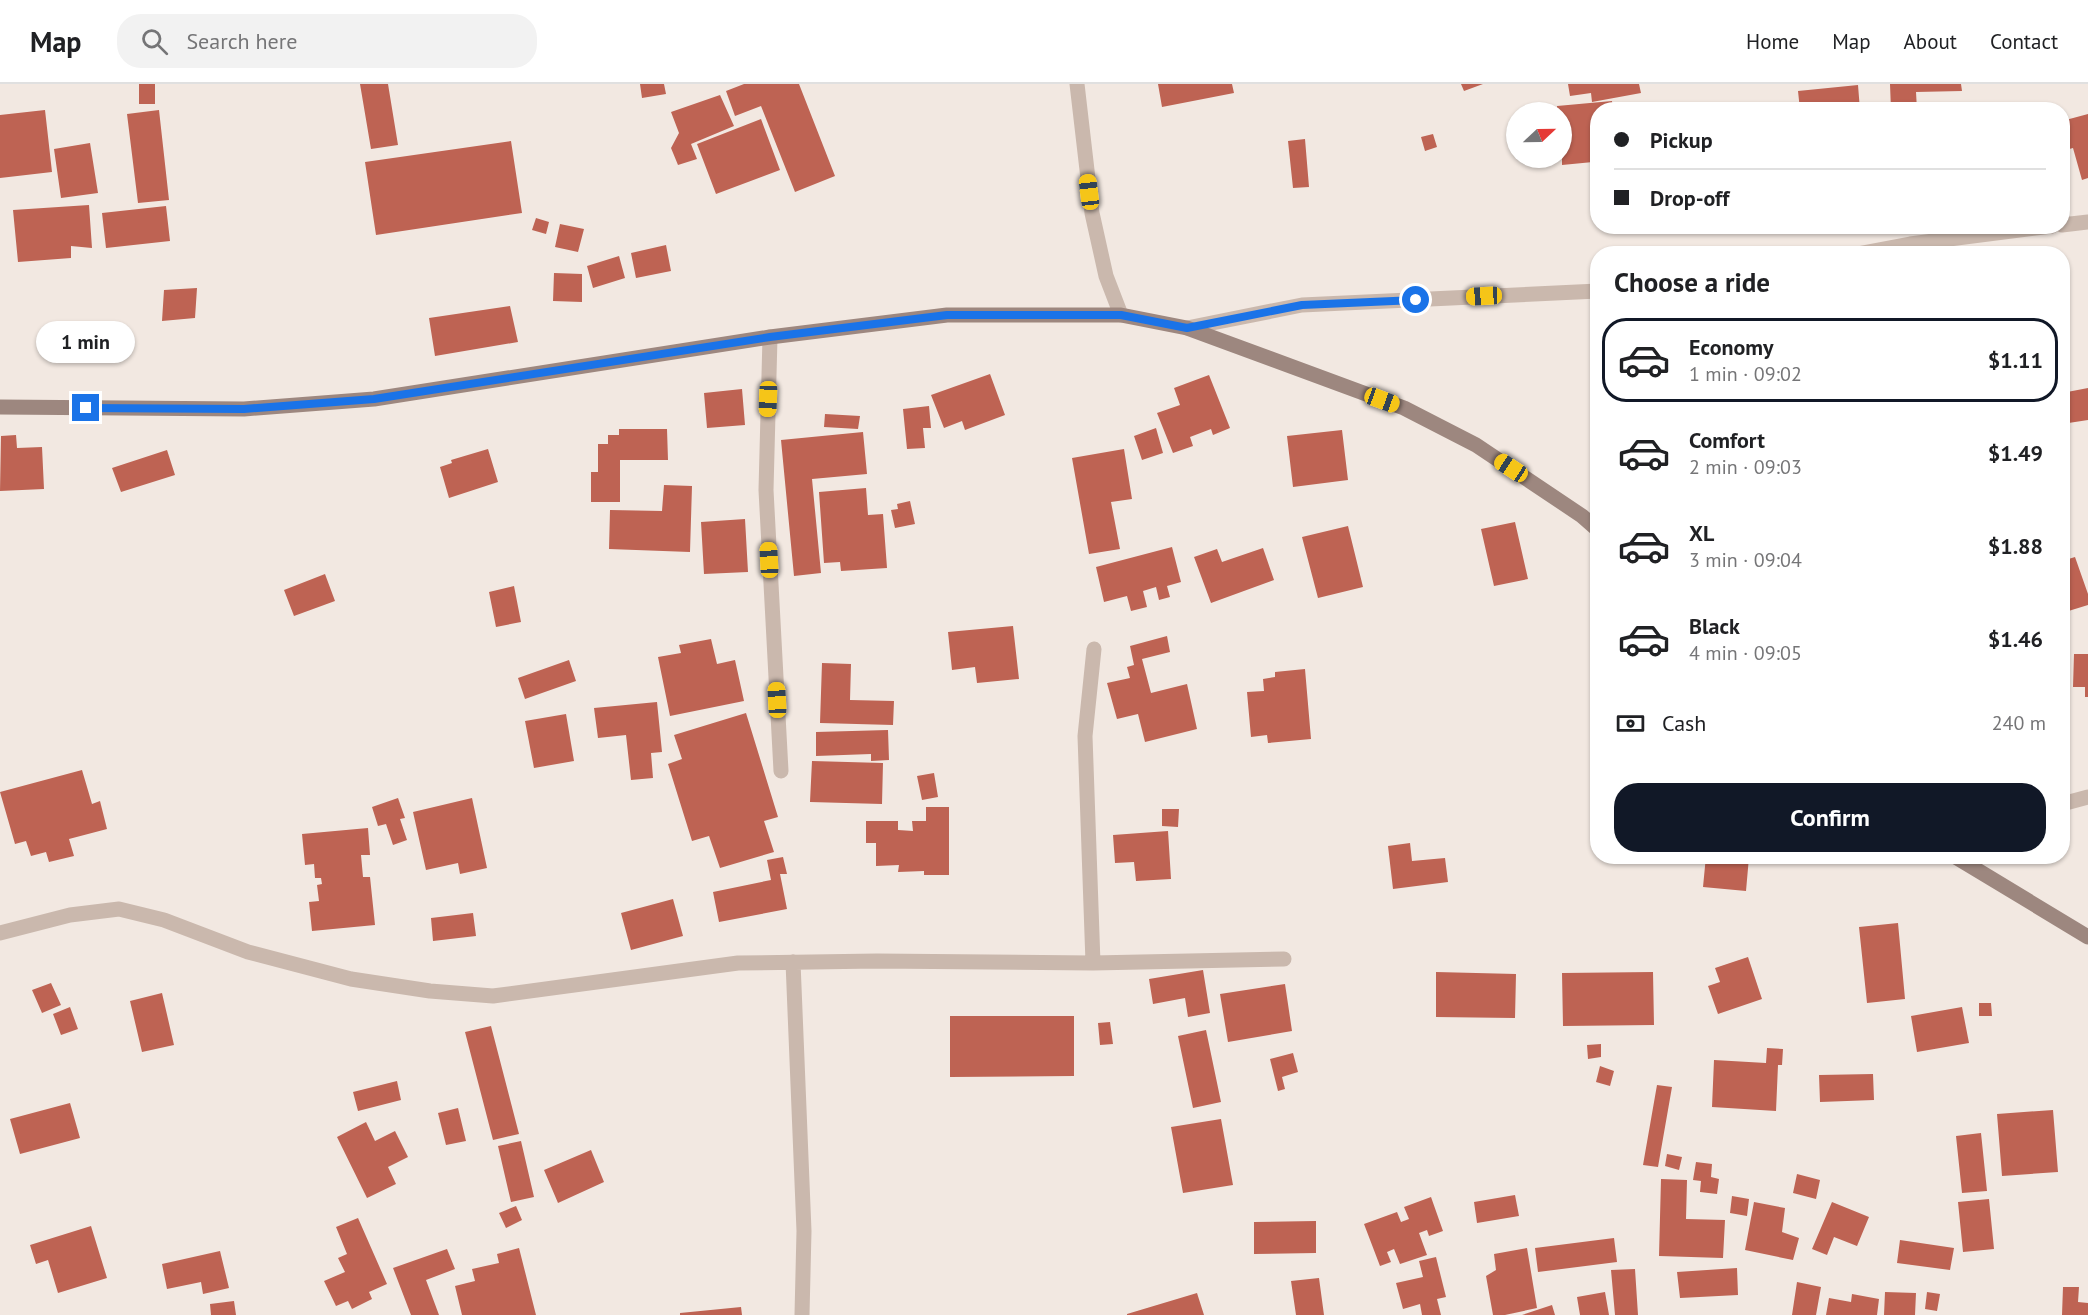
<!DOCTYPE html>
<meta charset="utf-8">
<style>
:root{--surface:#fff;--page:#f2f2f2;--text:#202124;--muted:#757577;--line:#e0e0e0;--accent:#111827}
body{margin:0;font-family:"PT Sans",sans-serif;background:var(--page);color:var(--text);height:100vh;display:flex;flex-direction:column;font-size:22px;white-space:nowrap}
*{box-sizing:border-box;margin:0}
p{font-size:20px;color:var(--muted)}
.icon{flex:none;width:33px;height:33px;fill:none;stroke:currentColor;stroke-width:2;stroke-linecap:round;stroke-linejoin:round}
.map{position:relative;flex:1;overflow:hidden}
.side{position:absolute;left:1590px;top:162px;width:480px;height:618px;display:flex;flex-direction:column;background:var(--surface);border-radius:24px;box-shadow:0 2px 4px #0004}
.side>*{flex:none}
.guide{position:absolute;left:1590px;top:18px;width:480px;height:132px;border-radius:24px;box-shadow:0 2px 4px #0004;display:grid;align-content:center;height:132px;padding:0 24px;background:var(--surface)}
.needle{width:39px;rotate:68deg}
.tools{position:absolute;left:1506px;top:18px;display:grid;gap:12px}
.tools a{display:grid;place-items:center;width:66px;height:66px;border-radius:50%;background:var(--surface);box-shadow:0 2px 4px #0004;font-size:30px}
.end{position:absolute;width:27px;height:27px;margin:-14px;border:8px solid #1a73e8;background:#fff;box-shadow:0 0 0 3px #fff}
.from{border-radius:50%}
.bubble{position:absolute;height:42px;border-radius:21px;background:var(--surface);box-shadow:0 2px 4px #0004;font-size:20px;font-weight:700;line-height:42px;text-align:center}
.car{position:absolute;width:18px;height:36px;margin:-18px -9px;border-radius:8px;box-shadow:0 0 4px 2px #0007;background:linear-gradient(#f5c518 24%,#345 0 40%,#f5c518 0 76%,#345 0 86%,#f5c518 0)}
.guide b{display:flex;align-items:center;gap:21px;height:57px;font-size:22px}
.guide b+b{border-top:2px solid var(--line)}
.guide i{width:15px;height:15px;background:var(--text)}
ul{padding:0;list-style:none}
li{display:flex;align-items:center;gap:18px;height:84px;margin:0 12px 9px;padding:0 12px;border:3px solid transparent;border-radius:24px}
li div{flex:1}
li b{display:block;font-size:22px}
li em{font-style:normal;font-weight:700}
li.selected{border-color:var(--accent)}
li>.icon{width:54px;height:54px;stroke-width:1.5}
h2{padding:0 24px;font-size:27px;line-height:72px}
.pay{display:flex;align-items:center;gap:15px;height:66px;padding:0 24px;font-size:22px}
.pay p{margin-inline-start:auto}
.button{display:flex;gap:12px;margin-top:auto;padding:12px 24px}
.button a{flex:1;height:69px;border-radius:24px;background:var(--accent);color:#fff;font-size:24px;font-weight:700;line-height:69px;text-align:center}
header{display:flex;align-items:center;gap:36px;box-sizing:border-box;height:84px;padding:0 30px;background:var(--surface);border-bottom:2px solid var(--line)}
header strong{font-size:28px}
nav{display:flex;gap:33px;margin-inline-start:auto;font-size:21px}
.search{width:420px;height:54px;background:var(--page);display:flex;align-items:center;gap:15px;box-sizing:border-box;padding:0 21px;border-radius:24px;color:var(--muted);font-size:22px}
.map>svg:first-child{display:block}
</style>
<header>
<strong>Map</strong>
<div class="search"><svg class="icon" aria-label="search" viewBox="0 0 24 24"><circle cx="10" cy="10" r="6"/><path d="M15 15l6 6"/></svg>Search here</div>
<nav><a>Home</a><a>Map</a><a>About</a><a>Contact</a></nav>
</header>
<div class="map">
<svg width="2088" height="1231" viewBox="0 0 2088 1231">
<rect width="100%" height="100%" fill="#f2e8e1"/>
<!-- building -->
<path fill="#be6353" d="M139 0H155V20H139Z
M360 0H388L398 61 371 65Z
M640 0H664L666 10 642 14Z
M744 0H799L835 92 795 108 761 22 735 32 726 7Z
M1158 0H1232L1234 9 1162 23Z
M1461 0H1483L1464 7Z
M1568 0H1639L1641 9 1592 18 1591 9 1570 12Z
M1890 0H1961L1962 7 1916 8 1917 26H1891Z
M1858 1 1860 26H1800L1798 7Z
M720 11 734 42 691 60 697 75 678 81 671 64 679 49 671 28Z
M1612 17 1613 26H1598V43L1590 44 1593 78 1562 81V28H1557V22Z
M45 26 52 88 0 94V31Z
M159 26 169 116 138 119 127 30Z
M2088 30V94L2082 96 2073 64 2062 67V37Z
M761 35 780 86 716 110 697 60Z
M1433 50 1437 63 1425 67 1421 53Z
M1305 55 1309 103 1293 104 1288 57Z
M511 57 522 129 376 151 365 78Z
M90 59 98 109 61 114 54 65Z
M89 121 92 164 71 162V174L18 178 13 126Z
M166 122 170 157 106 164 102 129Z
M536 134 549 138 546 150 532 146Z
M560 140 584 145 578 168 555 163Z
M666 161 671 187 636 194 631 169Z
M619 172 625 194 593 204 587 182Z
M554 189 582 190V218L553 217Z
M197 204 195 234 162 237 164 206Z
M510 222 518 258 435 272 429 234Z
M990 290 1005 331 965 346 962 337 944 344 931 311Z
M1209 291 1230 344 1213 351 1211 345 1190 353 1193 362 1173 369 1157 329 1180 321 1174 304Z
M2088 304V336L2062 340V309Z
M742 305 745 341 707 344 704 309Z
M929 322 931 344H923L925 364 907 365 903 325Z
M825 330 860 332 858 345 824 343Z
M1156 344 1163 369 1142 376 1134 352Z
M619 345H667L668 376H620V418H591V388H598V360H608V351H619Z
M1342 346 1348 396 1293 403 1287 352Z
M863 348 867 390 812 395 821 489 794 492 781 356Z
M16 351 17 364 42 363 44 405 0 407 1 352Z
M488 365 498 398 449 414 440 383 452 379 451 376Z
M1124 365 1132 415 1111 418 1120 465 1089 470 1072 374Z
M167 366 175 391 121 408 112 384Z
M664 401 692 402 690 468 609 465 610 426 662 427Z
M866 404 868 431 883 430 887 484 841 487 840 478 824 479 819 408Z
M910 417 915 440 895 444 891 426 898 425 897 420Z
M745 435 748 488 704 490 701 438Z
M1515 438 1528 495 1494 502 1481 445Z
M1348 442 1363 503 1318 514 1302 453Z
M1172 463 1181 498 1167 502 1170 513 1159 516 1156 503 1143 507 1147 523 1131 527 1127 512 1104 518 1096 483Z
M1263 464 1274 496 1211 519 1194 473 1217 465 1222 478Z
M2075 473 2088 510V521L2062 529V495L2065 494 2062 477Z
M325 490 335 517 294 532 284 506Z
M514 502 521 538 496 543 489 508Z
M1013 542 1019 595 977 599 975 583 952 586 948 548Z
M1167 552 1170 568 1142 575 1151 609 1187 600 1197 645 1145 658 1138 630 1117 635 1107 599 1130 594 1127 583 1134 581 1130 562Z
M711 555 717 580 735 576 744 617 670 632 658 573 681 569 679 561Z
M2074 570H2088V613H2085V603H2073Z
M569 576 576 597 525 615 518 594Z
M822 579 851 580 850 616 894 617 893 641 820 639Z
M1305 585 1311 655 1268 659 1267 651 1251 653 1247 608 1264 607 1263 595 1275 593V588Z
M657 618 662 668 651 669 653 694 631 696 626 651 598 654 594 624Z
M746 629 778 733 764 737 774 768 720 784 709 752 692 757 668 680 682 675 674 651Z
M566 630 574 677 534 684 525 637Z
M888 646 889 676 871 677V670L816 672V648Z
M812 677 883 679 882 720 810 718Z
M82 686 92 720 100 717 107 745 69 755 74 772 49 778 46 768 31 772 26 757 15 760 0 708Z
M934 689 938 713 922 716 917 692Z
M398 714 405 734 400 735 407 756 393 761 386 740 378 742 372 723Z
M472 714 487 784 460 790 458 779 426 786 413 728Z
M926 723H949V791H924V787L898 788 899 781 876 782V759H866V737H898V746L913 747 912 737H926Z
M1162 725H1179L1178 743 1162 742Z
M368 744 370 771H361L363 793H370L375 841 312 847 309 818 319 817 317 801 322 800 321 794H315L314 780 305 781 302 750Z
M1168 747 1171 795 1136 797 1134 778 1115 779 1113 751Z
M1410 759 1412 777 1445 774 1448 798 1393 805 1388 762Z
M1706 772 1749 773 1746 807 1703 803Z
M783 773 787 790H780L787 825 719 838 713 808 771 796 767 776Z
M673 815 683 852 631 866 621 829Z
M473 829 476 852 433 857 431 834Z
M1898 839 1905 915 1867 919 1859 843Z
M1748 873 1762 915 1718 930 1708 902 1720 898 1715 884Z
M1203 886 1210 929 1188 933 1185 914 1153 920 1149 895Z
M1436 888 1516 890 1515 934 1436 933Z
M1653 888 1654 941 1563 942 1562 889Z
M51 899 61 921 42 929 32 906Z
M1285 900 1292 947 1228 958 1220 910Z
M162 909 174 961 142 968 130 917Z
M1979 919H1991L1992 932H1979Z
M70 923 78 945 61 951 53 930Z
M1962 923 1969 959 1917 968 1911 932Z
M950 932H1074V992L950 993Z
M1110 938 1113 960 1100 961 1098 939Z
M491 942 519 1050 493 1056 465 948Z
M1206 946 1221 1018 1193 1024 1178 952Z
M1601 960V973L1588 975 1587 961Z
M1767 964 1783 965 1782 981H1778L1776 1027 1712 1023 1714 976 1766 979Z
M1293 969 1298 988 1282 993 1285 1005 1278 1007 1270 975Z
M1600 982 1614 987 1610 1002 1596 998Z
M1873 990 1874 1016 1820 1018 1819 991Z
M397 997 401 1016 358 1027 353 1008Z
M1657 1001 1672 1003 1658 1083 1643 1081Z
M70 1019 80 1054 20 1070 10 1035Z
M458 1024 466 1057 446 1061 438 1029Z
M2053 1026 2058 1088 2002 1092 1997 1030Z
M1221 1035 1233 1101 1183 1109 1171 1043Z
M366 1038 375 1057 395 1047 408 1073 388 1083 396 1100 367 1114 337 1053Z
M1981 1049 1987 1107 1962 1109 1956 1052Z
M521 1057 534 1113 511 1118 498 1062Z
M591 1066 604 1098 558 1119 544 1086Z
M1667 1070 1682 1073 1679 1086 1665 1082Z
M1696 1078 1712 1080 1711 1093 1719 1095 1717 1110 1700 1108 1701 1097 1693 1096Z
M1797 1090 1820 1096 1816 1115 1793 1109Z
M1661 1095 1687 1096 1686 1135 1725 1136 1723 1174 1659 1172Z
M1515 1111 1519 1132 1477 1139 1474 1118Z
M1732 1112 1749 1115 1747 1132 1730 1129Z
M1431 1113 1443 1147 1429 1152 1427 1146 1419 1149 1427 1171 1400 1180 1394 1165 1387 1168 1391 1178 1380 1182 1364 1140 1397 1128 1401 1138 1409 1135 1404 1123Z
M1989 1115 1994 1165 1963 1168 1958 1118Z
M1754 1118 1785 1124 1782 1148 1799 1154 1793 1176 1745 1166Z
M1832 1118 1869 1133 1857 1162 1834 1153 1827 1171 1812 1165Z
M516 1122 522 1136 506 1144 499 1129Z
M358 1134 387 1200 369 1208 372 1215 352 1225 348 1217 336 1222 324 1197 345 1188 338 1174 347 1170 336 1143Z
M1316 1137V1169L1254 1170V1138Z
M91 1142 107 1194 58 1209 48 1176 36 1180 30 1161Z
M1614 1154 1617 1178 1538 1188 1535 1164Z
M1900 1156 1954 1164 1950 1186 1897 1179Z
M519 1164 536 1231H462L455 1202 475 1197 472 1185 499 1179 497 1170Z
M1527 1164 1537 1224 1505 1231H1493L1486 1192 1496 1186 1494 1170Z
M447 1165 455 1185 426 1196 439 1231H411L393 1184Z
M220 1167 229 1204 203 1210 201 1198 167 1205 162 1180Z
M1436 1173 1446 1213 1437 1215 1441 1231H1422L1420 1220 1403 1225 1396 1199 1423 1193 1419 1177Z
M1737 1184 1738 1211 1680 1214 1677 1188Z
M1635 1185 1638 1231H1615L1611 1186Z
M1319 1194 1324 1231H1296L1291 1197Z
M1797 1198 1821 1203 1816 1231H1792Z
M2063 1203H2079L2078 1218 2088 1219V1231H2062Z
M1605 1208 1609 1231H1580L1577 1213Z
M1885 1208 1916 1209 1915 1231H1884Z
M1927 1208 1940 1210 1937 1227 1925 1225Z
M1197 1209 1204 1231H1127V1230Z
M1852 1210 1879 1215 1877 1231H1826L1829 1214 1851 1218Z
M234 1217 236 1231H211L210 1220Z
M1552 1221 1555 1231H1522Z
M741 1223 742 1231H680V1229Z"/>
<g fill="none" stroke-linecap="round" stroke-linejoin="round">
<!-- minor -->
<path stroke="#cab8ad" stroke-width="15" d="M1077 0 1092 129 1106 192 1121 231
M2062 141 2088 138
M1857 170 1910 160 2052 142
M1187 244 1302 221 1598 207
M770 253 766 406 781 687
M2062 720 2088 713
M0 849 70 831 119 825 164 836 248 868 351 895 430 907 493 912 738 879 877 877 1093 879 1284 875
M793 878 804 1147 802 1231
M1093 879 1085 652 1094 565"/>
<!-- secondary -->
<path stroke="#9d877f" stroke-width="15" d="M0 323 244 325 374 315 770 253 947 231H1121L1187 244 1404 324 1476 361 1582 432 1598 446
M1954 772 2088 853"/>
</g>
<g fill="none" stroke-linecap="round" stroke-linejoin="round">
<!-- route -->
<path stroke="#1a73e8" stroke-width="8" d="M86 324 244 325 374 315 770 253 947 231H1121L1187 244 1302 221 1416 216"/>
</g>
</svg>
<div class="tools">
<a><svg class="needle" viewBox="-14 -14 28 28"><path d="M0-13l5 13h-10z" fill="#e53935"/><path d="M0 13l5-13h-10z" fill="#757577"/></svg></a>
</div>
<i class="end from" style="left:1416px;top:216px"></i>
<i class="end" style="left:86px;top:324px"></i>
<div class="bubble" style="left:36px;top:237px;width:99px">1 min</div>
<i class="car" style="left:1089px;top:108px;rotate:353deg"></i>
<i class="car" style="left:1484px;top:212px;rotate:267deg"></i>
<i class="car" style="left:768px;top:315px;rotate:182deg"></i>
<i class="car" style="left:1382px;top:316px;rotate:110deg"></i>
<i class="car" style="left:1511px;top:384px;rotate:303deg"></i>
<i class="car" style="left:769px;top:476px;rotate:357deg"></i>
<i class="car" style="left:777px;top:616px;rotate:357deg"></i>
<div class="guide">
<b><i class="from"></i>Pickup</b>
<b><i></i>Drop-off</b>
</div>
<section class="side">
<h2>Choose a ride</h2>
<ul>
<li class="selected"><svg class="icon" aria-label="car" viewBox="0 0 24 24"><path d="M5 17H2v-5l4-1 3-4h7l3 4 3 1v5h-3M9 17h6M6 11h13"/><circle cx="7" cy="17" r="2"/><circle cx="17" cy="17" r="2"/></svg><div><b>Economy</b><p>1 min · 09:02</p></div><em>$1.11</em></li>
<li><svg class="icon" aria-label="car" viewBox="0 0 24 24"><path d="M5 17H2v-5l4-1 3-4h7l3 4 3 1v5h-3M9 17h6M6 11h13"/><circle cx="7" cy="17" r="2"/><circle cx="17" cy="17" r="2"/></svg><div><b>Comfort</b><p>2 min · 09:03</p></div><em>$1.49</em></li>
<li><svg class="icon" aria-label="car" viewBox="0 0 24 24"><path d="M5 17H2v-5l4-1 3-4h7l3 4 3 1v5h-3M9 17h6M6 11h13"/><circle cx="7" cy="17" r="2"/><circle cx="17" cy="17" r="2"/></svg><div><b>XL</b><p>3 min · 09:04</p></div><em>$1.88</em></li>
<li><svg class="icon" aria-label="car" viewBox="0 0 24 24"><path d="M5 17H2v-5l4-1 3-4h7l3 4 3 1v5h-3M9 17h6M6 11h13"/><circle cx="7" cy="17" r="2"/><circle cx="17" cy="17" r="2"/></svg><div><b>Black</b><p>4 min · 09:05</p></div><em>$1.46</em></li>
</ul>
<div class="pay"><svg class="icon" aria-label="cash" viewBox="0 0 24 24"><path d="M3 7h18v10H3z"/><circle cx="12" cy="12" r="2"/></svg>Cash<p>240 m</p></div>
<div class="button"><a>Confirm</a></div>
</section>
</div>
